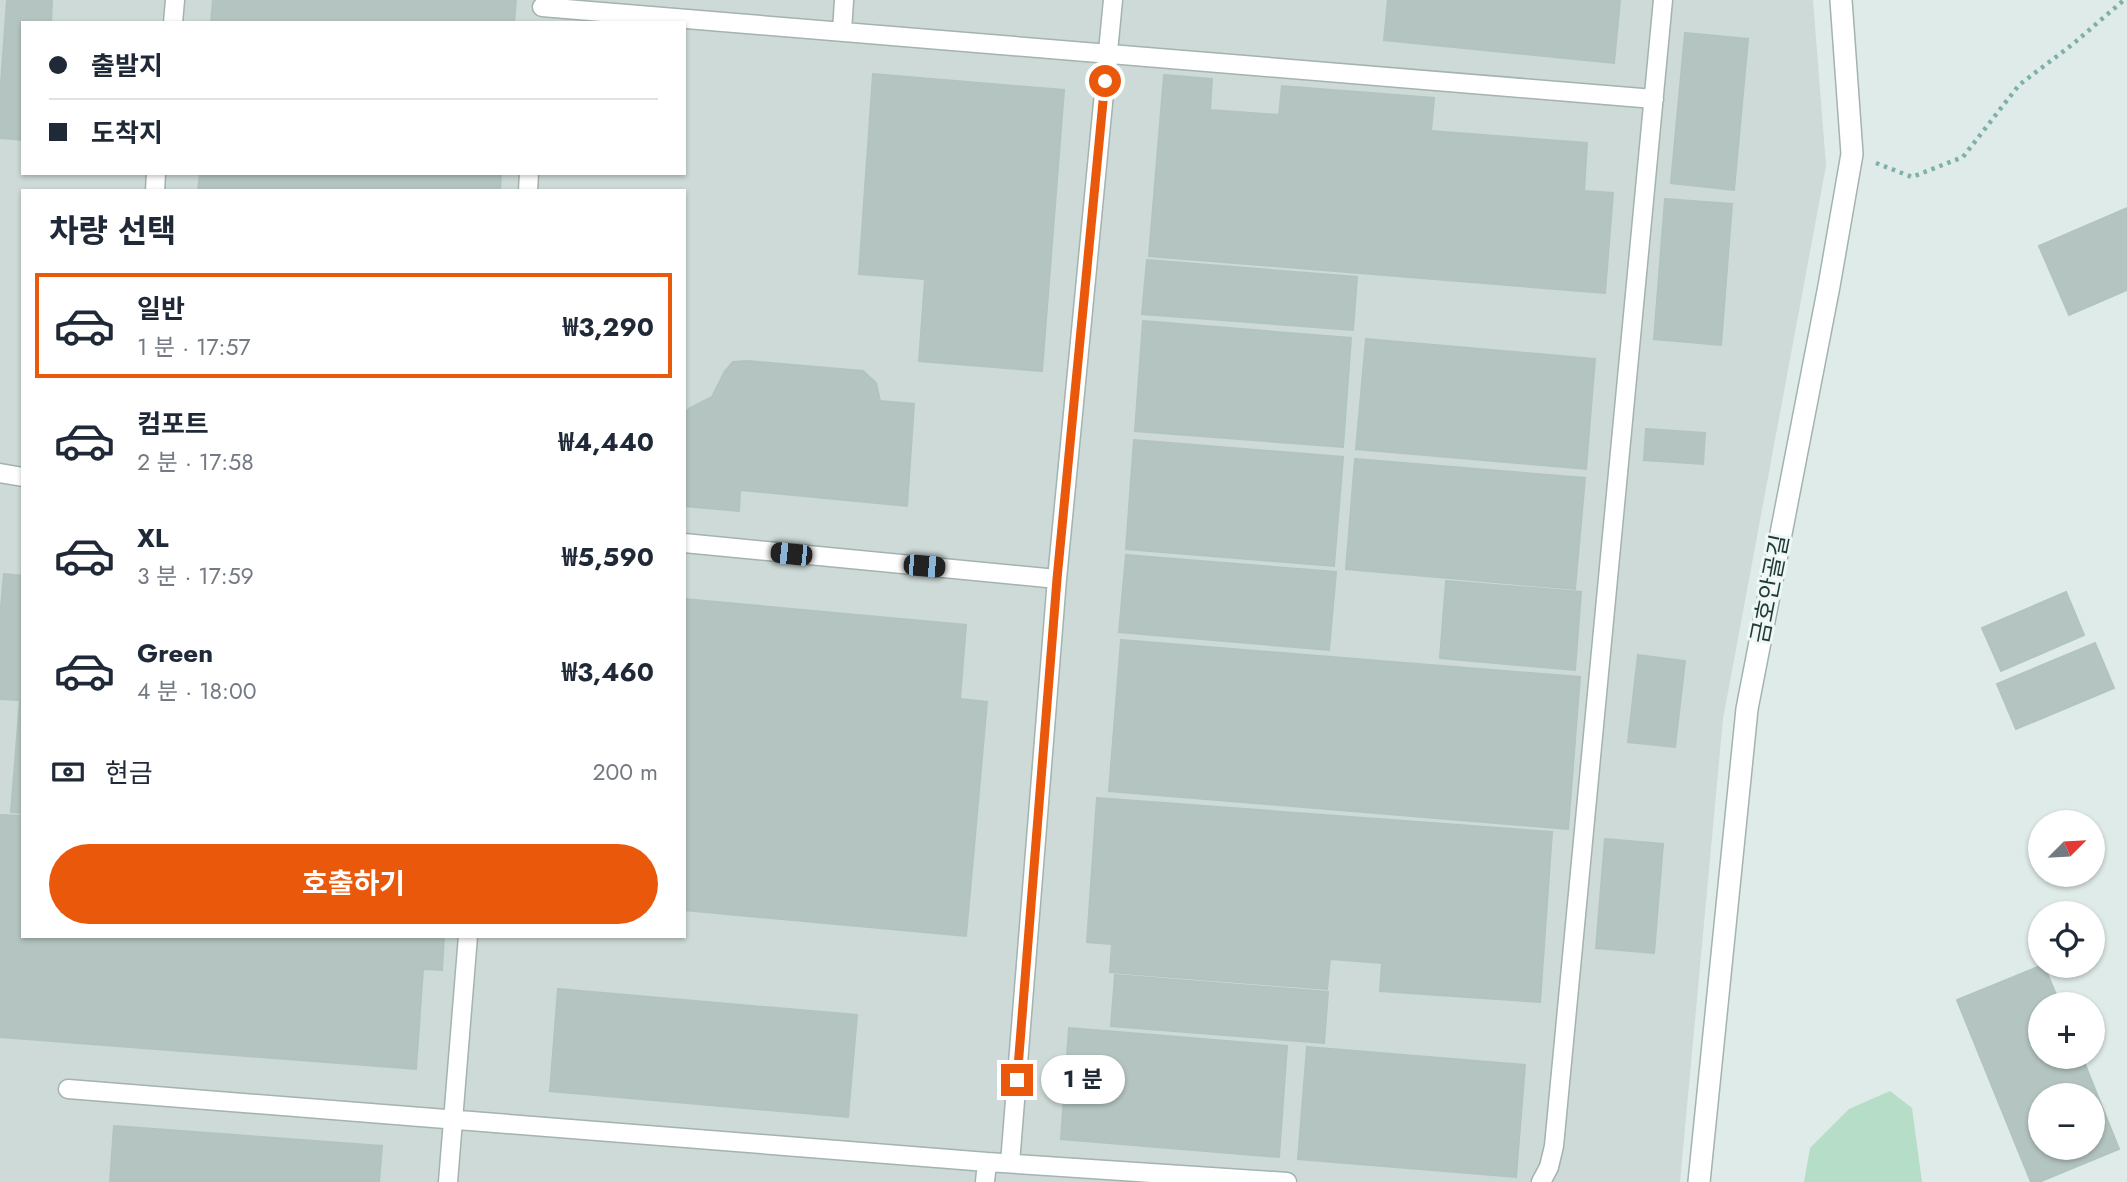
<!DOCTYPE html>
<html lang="ko">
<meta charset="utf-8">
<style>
:root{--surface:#fff;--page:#f2f2f3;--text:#1f2937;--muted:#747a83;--line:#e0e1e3;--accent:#ea580c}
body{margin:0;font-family:Jost,"Noto Sans KR",sans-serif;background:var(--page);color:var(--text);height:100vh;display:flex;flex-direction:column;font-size:26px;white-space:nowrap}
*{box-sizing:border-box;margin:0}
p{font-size:23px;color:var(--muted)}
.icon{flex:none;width:38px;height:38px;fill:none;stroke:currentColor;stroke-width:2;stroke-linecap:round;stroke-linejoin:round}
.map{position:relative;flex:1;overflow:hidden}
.side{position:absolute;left:21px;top:189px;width:665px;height:749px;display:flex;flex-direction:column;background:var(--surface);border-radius:0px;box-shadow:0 2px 5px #0004}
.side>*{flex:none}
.guide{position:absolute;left:21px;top:21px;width:665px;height:154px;border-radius:0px;box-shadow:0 2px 5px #0004;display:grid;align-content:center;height:154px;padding:0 28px;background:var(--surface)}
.needle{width:46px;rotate:66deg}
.controls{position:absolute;left:2028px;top:810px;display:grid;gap:14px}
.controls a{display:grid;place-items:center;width:77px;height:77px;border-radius:50%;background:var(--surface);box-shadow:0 2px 5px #0004;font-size:35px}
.end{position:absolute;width:32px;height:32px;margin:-16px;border:9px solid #ea580c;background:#fff;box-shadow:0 0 0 4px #fff}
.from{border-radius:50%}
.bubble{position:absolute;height:49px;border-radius:24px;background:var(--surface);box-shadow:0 2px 5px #0004;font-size:23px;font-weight:700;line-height:49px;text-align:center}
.car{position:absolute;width:21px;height:42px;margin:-21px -10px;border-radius:9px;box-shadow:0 0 5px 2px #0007;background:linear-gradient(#222 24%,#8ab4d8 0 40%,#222 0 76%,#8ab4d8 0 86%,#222 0)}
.guide b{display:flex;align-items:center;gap:24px;height:66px;font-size:26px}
.guide b+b{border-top:2px solid var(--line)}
.guide i{width:18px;height:18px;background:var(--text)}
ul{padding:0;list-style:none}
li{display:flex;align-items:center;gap:21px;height:105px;margin:0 14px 10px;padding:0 14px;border:4px solid transparent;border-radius:0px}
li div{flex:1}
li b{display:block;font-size:26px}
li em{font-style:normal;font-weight:700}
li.selected{border-color:var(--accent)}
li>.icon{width:63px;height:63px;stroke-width:1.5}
h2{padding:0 28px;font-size:32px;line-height:84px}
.pay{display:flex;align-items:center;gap:18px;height:77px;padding:0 28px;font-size:26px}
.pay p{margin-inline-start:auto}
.action{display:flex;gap:14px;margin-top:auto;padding:14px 28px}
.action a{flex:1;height:80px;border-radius:42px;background:var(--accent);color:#fff;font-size:28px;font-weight:700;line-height:80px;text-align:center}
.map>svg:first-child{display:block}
</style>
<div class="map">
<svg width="2127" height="1182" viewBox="0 0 2127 1182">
<rect width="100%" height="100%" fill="#dfebe8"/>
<!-- built -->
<path fill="#cddad7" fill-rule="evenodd" d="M0 0H1813L1826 166 1723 719 1680 1182H0ZM23 23H684V173H23ZM23 191H684V936H23Z"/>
<!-- green -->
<path fill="#b6ddc8" d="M1890 1091 1912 1108 1922 1182H1804L1810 1148 1849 1109Z"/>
<!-- building -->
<path fill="#b4c5c1" stroke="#b1c4c0" stroke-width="2" fill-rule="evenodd" d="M7 0H52L51 23H23V140L0 138V97Z
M213 0H516L514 23H211Z
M1388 0H1620L1614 63 1384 40Z
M1685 33 1748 39 1734 190 1671 183Z
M873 74 1064 90 1042 371 919 361 925 279 859 274Z
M1164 75 1212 79 1210 110 1279 115 1282 86 1434 98 1431 131 1587 143 1584 191 1613 193 1605 293 1149 256Z
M200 173H501L500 191H198Z
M1665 199 1732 204 1721 345 1654 339Z
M2127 208V290L2069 315 2039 246Z
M1147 260 1357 277 1353 330 1142 314Z
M1143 321 1351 338 1343 447 1135 431Z
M1366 339 1595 359 1586 469 1356 449Z
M748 361 863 371 876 383 880 401 914 404 907 506 740 490 739 511 684 506V414L690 408 712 397 725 371 733 362Z
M1646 429 1705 433 1703 464 1644 460Z
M1134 440 1343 457 1334 566 1126 549Z
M1355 459 1585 478 1575 589 1346 569Z
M1126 555 1336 572 1329 650 1119 632Z
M4 574 23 576V813L11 812 20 700 0 699V618Z
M1446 581 1581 592 1575 670 1440 658Z
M2066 592 2084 635 2001 671 1982 628Z
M684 599 966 625 960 699 987 702 966 936 684 910Z
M1121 640 1580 677 1568 829 1109 791Z
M2095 643 2114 688 2016 729 1997 684Z
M1638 655 1685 661 1675 747 1628 742Z
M1097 798 1552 832 1540 1002 1380 991 1382 963 1330 959 1327 989 1110 972 1112 944 1087 942Z
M0 815 23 816V936H444L442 970 423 969 416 1069 0 1037Z
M1605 839 1663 844 1654 953 1596 948Z
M2040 966H2044L2060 1004H2040V1057H2082L2119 1149 2039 1182H2031L1957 1000ZM2040 1096H2093V1148H2040Z
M1115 975 1328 992 1324 1043 1111 1026Z
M558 989 857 1015 848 1117 550 1091Z
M1069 1028 1287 1046 1279 1157 1061 1139Z
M1307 1047 1525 1065 1516 1177 1298 1159Z
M114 1126 382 1146 379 1182H110Z"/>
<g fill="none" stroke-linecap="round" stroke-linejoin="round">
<!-- lane casing -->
<g stroke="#a2b3b0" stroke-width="21">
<path id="lane" d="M542 7 1654 99
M173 23 175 0
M842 32 844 0
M155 191 156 173
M528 191 529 173
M0 473 23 477
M684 543 1057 579
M68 1089 987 1162 1287 1182
M1010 1163 1057 579 1113 0
M448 1182 468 936
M985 1182 987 1162
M1541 1182 1549 1167 1554 1146 1663 0"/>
</g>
<!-- street casing -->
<g stroke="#a2b3b0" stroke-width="24">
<path id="street" d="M1699 1182 1747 709 1829 286 1852 154 1841 0"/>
</g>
<!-- path -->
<path stroke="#7eb0aa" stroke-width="4.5" stroke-dasharray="3.5 5" stroke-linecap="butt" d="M1876 163 1912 177 1963 157 2019 85 2073 44 2124 0"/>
<!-- lane -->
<use href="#lane" stroke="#fff" stroke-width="18"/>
<!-- street -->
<use href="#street" stroke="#fff" stroke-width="21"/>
</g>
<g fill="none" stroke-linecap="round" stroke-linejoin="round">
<!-- route -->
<path stroke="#ea580c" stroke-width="9" d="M1017 1080 1057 579 1105 81"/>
</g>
<g text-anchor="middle" stroke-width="6" stroke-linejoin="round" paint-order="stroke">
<!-- street labels -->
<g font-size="24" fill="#1f3b39" stroke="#eff7f5">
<text transform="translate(1770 589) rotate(-79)" y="8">금호안골길</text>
</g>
</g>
</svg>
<div class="controls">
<a><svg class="needle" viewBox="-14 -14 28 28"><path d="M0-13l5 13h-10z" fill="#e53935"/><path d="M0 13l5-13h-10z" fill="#747a83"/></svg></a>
<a><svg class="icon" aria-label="locate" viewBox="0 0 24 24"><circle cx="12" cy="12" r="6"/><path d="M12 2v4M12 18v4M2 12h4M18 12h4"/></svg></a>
<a>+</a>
<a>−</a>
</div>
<i class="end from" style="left:1105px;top:81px"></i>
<i class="end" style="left:1017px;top:1080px"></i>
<div class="bubble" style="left:1041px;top:1055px;width:84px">1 분</div>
<i class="car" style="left:791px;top:554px;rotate:276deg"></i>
<i class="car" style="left:924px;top:566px;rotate:95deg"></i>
<div class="guide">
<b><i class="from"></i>출발지</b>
<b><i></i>도착지</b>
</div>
<section class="side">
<h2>차량 선택</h2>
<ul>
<li class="selected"><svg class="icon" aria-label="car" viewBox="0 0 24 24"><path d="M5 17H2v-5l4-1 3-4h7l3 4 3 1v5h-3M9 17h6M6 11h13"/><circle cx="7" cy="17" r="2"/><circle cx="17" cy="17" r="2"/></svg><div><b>일반</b><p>1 분 · 17:57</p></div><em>₩3,290</em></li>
<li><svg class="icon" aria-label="car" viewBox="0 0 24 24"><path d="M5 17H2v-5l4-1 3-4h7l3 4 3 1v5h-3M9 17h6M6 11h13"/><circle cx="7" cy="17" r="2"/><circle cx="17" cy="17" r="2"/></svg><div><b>컴포트</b><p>2 분 · 17:58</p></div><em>₩4,440</em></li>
<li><svg class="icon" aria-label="car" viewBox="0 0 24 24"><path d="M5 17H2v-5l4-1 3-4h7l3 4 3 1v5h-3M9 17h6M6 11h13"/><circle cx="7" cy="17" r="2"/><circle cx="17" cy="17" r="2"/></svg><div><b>XL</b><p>3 분 · 17:59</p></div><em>₩5,590</em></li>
<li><svg class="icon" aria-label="car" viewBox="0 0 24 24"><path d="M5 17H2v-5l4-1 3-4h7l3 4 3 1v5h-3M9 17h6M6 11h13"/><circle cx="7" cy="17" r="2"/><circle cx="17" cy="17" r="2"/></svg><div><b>Green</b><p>4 분 · 18:00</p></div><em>₩3,460</em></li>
</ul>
<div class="pay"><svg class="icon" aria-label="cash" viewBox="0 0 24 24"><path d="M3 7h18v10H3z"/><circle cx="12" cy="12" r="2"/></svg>현금<p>200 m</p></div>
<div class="action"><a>호출하기</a></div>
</section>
</div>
